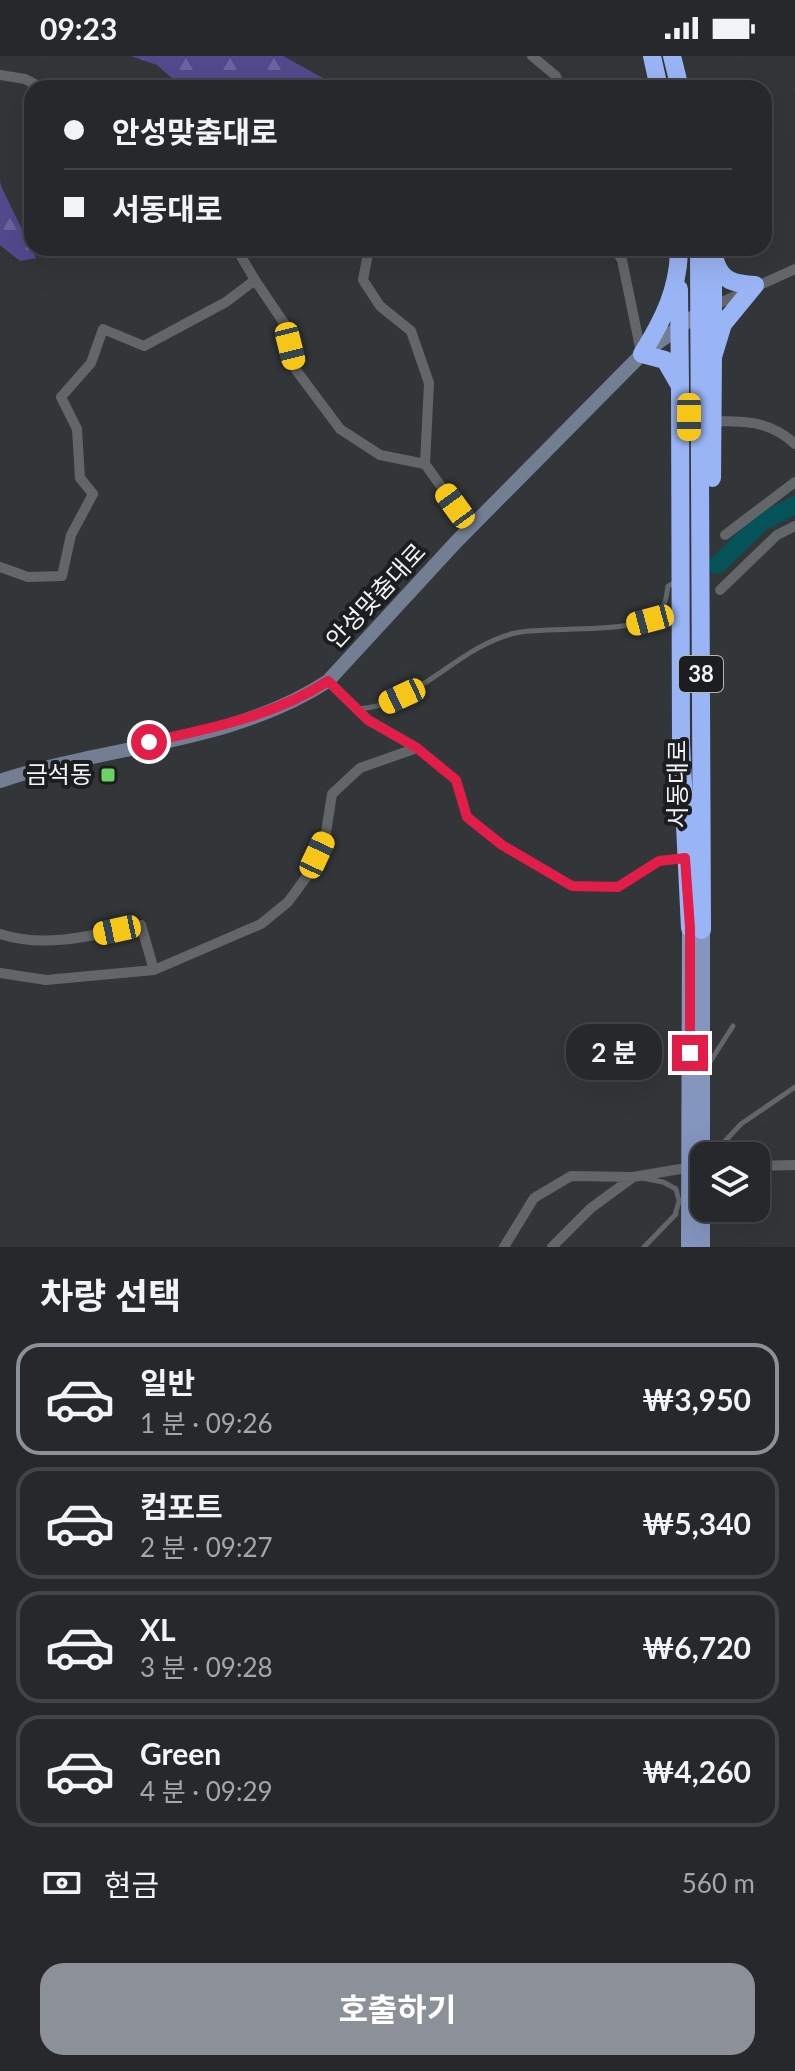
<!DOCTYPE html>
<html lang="ko">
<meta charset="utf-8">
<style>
:root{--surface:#26282b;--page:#323437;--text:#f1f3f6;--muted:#a4a6a9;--line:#424447;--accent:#8c9099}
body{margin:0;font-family:Lato,"Noto Sans KR",sans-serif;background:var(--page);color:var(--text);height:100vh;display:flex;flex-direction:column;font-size:30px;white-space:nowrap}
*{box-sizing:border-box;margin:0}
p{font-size:26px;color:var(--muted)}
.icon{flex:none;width:44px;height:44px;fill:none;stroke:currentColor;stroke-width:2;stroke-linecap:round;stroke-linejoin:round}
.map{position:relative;height:1191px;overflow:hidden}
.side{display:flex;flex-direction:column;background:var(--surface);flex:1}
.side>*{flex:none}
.top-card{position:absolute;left:24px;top:24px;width:748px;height:176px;border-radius:24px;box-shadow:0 8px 32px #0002,0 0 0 2px var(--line);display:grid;align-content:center;height:176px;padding:0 40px;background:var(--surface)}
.controls{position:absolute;left:690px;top:1086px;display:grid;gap:16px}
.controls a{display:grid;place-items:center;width:80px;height:80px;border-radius:16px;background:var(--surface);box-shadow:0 8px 32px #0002,0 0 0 2px var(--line);font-size:40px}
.end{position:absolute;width:36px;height:36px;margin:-18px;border:10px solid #e11d48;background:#fff;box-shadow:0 0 0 4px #fff}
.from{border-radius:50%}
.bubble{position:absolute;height:56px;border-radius:24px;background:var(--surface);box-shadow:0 8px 32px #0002,0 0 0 2px var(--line);font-size:26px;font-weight:700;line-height:56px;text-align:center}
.car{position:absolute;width:24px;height:48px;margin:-24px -12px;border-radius:10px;box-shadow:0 0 6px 2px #0007;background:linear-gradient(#f5c518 24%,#345 0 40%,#f5c518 0 76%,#345 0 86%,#f5c518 0)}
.top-card b{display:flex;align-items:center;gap:28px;height:76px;font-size:30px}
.top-card b+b{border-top:2px solid var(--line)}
.top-card i{width:20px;height:20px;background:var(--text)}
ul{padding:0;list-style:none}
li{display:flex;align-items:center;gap:24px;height:112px;margin:0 16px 12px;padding:0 24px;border:4px solid var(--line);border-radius:24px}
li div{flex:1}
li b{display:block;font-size:30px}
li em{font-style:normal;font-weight:700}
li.current{border-color:var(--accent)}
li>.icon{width:72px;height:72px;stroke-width:1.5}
h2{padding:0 40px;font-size:36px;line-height:96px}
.pay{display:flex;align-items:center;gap:20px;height:88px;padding:0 40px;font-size:30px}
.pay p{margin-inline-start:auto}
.action{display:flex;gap:16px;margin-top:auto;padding:16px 40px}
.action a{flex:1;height:92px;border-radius:24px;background:var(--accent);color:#fff;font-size:32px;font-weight:700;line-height:92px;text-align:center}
.status{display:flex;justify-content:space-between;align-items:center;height:56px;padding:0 40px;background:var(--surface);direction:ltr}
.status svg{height:22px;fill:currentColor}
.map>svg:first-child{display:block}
</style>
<div class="status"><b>09:23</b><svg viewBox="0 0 49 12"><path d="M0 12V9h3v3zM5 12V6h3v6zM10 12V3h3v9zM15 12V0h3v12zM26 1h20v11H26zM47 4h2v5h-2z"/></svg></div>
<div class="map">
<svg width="795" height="1191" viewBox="0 0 795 1191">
<defs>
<pattern id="forest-firs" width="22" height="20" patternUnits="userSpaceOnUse" patternTransform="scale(2)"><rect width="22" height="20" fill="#534a8e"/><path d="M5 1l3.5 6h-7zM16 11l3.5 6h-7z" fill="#6c659f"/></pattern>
</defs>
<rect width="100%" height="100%" fill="#333639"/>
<!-- forest -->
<path fill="url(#forest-firs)" d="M131 0H283L341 32H265L202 23 183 32 157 9Z
M0 124 1 130 36 202 20 205 0 189Z"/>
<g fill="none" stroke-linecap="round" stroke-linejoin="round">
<!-- river -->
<path stroke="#055259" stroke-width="18" d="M717 509 762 466 795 449"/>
<!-- lane -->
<path stroke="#626669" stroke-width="5" d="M357 653C416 651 458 590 515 577 547 569 645 581 662 553 666 547 667 537 668 530L675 527
M418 692 456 724 467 761 502 789 572 830 618 831 659 805 684 802
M708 1009 733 970
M711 1100 741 1068 795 1031
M642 1122 663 1126 676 1133 679 1145 675 1159
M644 1191 676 1158"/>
<!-- street -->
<path stroke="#626669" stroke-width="10" d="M532 0 556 20 560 32
M0 19 25 23 42 32
M369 192 363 224 380 250 411 275 429 327 425 408
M614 192 622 204 641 296
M255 224 284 267 296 314 340 373 380 399 425 408 470 471
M713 250 795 213
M713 365C746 365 770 365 795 388
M725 479 795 426
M0 511 28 521 62 520 71 479 93 438 80 422 77 373 61 341 91 307 103 273 144 290 226 246 255 224 236 192
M720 534 777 479 795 470
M0 878C47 893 94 879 141 869L154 914 261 868 288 846 310 816 325 783 332 738 360 712 417 692 368 664 328 625
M0 917 46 924 154 914
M756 1110 795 1109
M504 1191 534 1142 571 1120 633 1121 692 1111
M552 1191 591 1152 632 1122"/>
<!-- secondary -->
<path stroke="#737e93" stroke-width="14" d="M0 725C107 689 232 688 328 625L456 486 642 298 702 255"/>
<!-- primary -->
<path stroke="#8495be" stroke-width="16" d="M689 1191 690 872
M702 1191V874"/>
<!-- highway -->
<path stroke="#9ab5f6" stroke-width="18" d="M652 0 659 32
M672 0 680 32
M679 192C679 233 663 264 642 298L665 304 680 330 681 687 690 872
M699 192 702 874
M715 204C721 225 734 228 755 229
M679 233 680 328
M713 286V198
M712 422 713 301 723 268 755 229"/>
</g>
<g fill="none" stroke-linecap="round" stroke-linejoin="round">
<!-- route -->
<path stroke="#e11d48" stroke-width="10" d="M149 686C212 672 274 660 328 625L368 664 417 692 456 724 467 761 502 789 572 830 618 831 659 805 685 802 690 872V997"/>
</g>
<!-- markers -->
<rect fill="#69d464" stroke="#1c1d1f" stroke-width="3" x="100" y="711" width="16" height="16" rx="4"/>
<g text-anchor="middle" stroke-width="8" stroke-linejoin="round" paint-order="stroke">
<!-- shield labels -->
<rect fill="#1c1d1f" stroke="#b2b4b6" stroke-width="2" x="679" y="600" width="44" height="36" rx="6"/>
<g font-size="22" font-weight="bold" fill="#f2f5f7">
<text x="701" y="626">38</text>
</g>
<!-- street labels -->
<g font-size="24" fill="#f2f5f7" stroke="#1c1d1f">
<text transform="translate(376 540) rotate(-47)" y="8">안성맞춤대로</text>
<text transform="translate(678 728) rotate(-90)" y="8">서동대로</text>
</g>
<!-- poi labels -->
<g font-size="24" fill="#f2f5f7" stroke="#1c1d1f" text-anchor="end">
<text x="92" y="727">금석동</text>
</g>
</g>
</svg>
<div class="controls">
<a><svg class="icon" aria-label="layers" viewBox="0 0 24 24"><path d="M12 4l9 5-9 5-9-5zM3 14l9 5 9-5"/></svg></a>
</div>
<i class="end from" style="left:149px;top:686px"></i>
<i class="end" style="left:690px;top:997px"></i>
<div class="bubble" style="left:566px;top:968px;width:96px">2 분</div>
<i class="car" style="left:290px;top:290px;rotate:166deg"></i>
<i class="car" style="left:689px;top:361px;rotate:180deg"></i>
<i class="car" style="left:455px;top:450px;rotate:324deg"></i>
<i class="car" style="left:650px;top:564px;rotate:255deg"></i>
<i class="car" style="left:402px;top:640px;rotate:245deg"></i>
<i class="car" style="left:317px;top:799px;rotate:25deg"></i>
<i class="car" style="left:117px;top:874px;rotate:258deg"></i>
<div class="top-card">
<b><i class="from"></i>안성맞춤대로</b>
<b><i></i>서동대로</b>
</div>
</div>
<section class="side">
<h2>차량 선택</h2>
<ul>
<li class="current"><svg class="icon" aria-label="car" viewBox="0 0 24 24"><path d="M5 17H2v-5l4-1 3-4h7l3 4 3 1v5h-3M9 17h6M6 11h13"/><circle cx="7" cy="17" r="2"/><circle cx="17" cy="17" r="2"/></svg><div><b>일반</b><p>1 분 · 09:26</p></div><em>₩3,950</em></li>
<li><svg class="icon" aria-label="car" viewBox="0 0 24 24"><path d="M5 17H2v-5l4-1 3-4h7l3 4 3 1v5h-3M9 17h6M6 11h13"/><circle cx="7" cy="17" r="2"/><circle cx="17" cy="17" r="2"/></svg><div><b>컴포트</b><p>2 분 · 09:27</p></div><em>₩5,340</em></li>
<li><svg class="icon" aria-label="car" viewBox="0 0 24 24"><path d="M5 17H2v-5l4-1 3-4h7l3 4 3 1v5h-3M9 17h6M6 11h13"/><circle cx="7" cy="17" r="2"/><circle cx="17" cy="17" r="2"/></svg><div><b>XL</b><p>3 분 · 09:28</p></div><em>₩6,720</em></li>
<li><svg class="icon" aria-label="car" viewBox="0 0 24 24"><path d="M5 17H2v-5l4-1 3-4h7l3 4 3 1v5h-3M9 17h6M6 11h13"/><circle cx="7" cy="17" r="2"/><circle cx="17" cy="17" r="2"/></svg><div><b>Green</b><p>4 분 · 09:29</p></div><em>₩4,260</em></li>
</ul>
<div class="pay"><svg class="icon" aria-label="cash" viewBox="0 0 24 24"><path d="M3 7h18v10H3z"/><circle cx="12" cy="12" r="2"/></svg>현금<p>560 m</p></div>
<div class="action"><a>호출하기</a></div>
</section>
